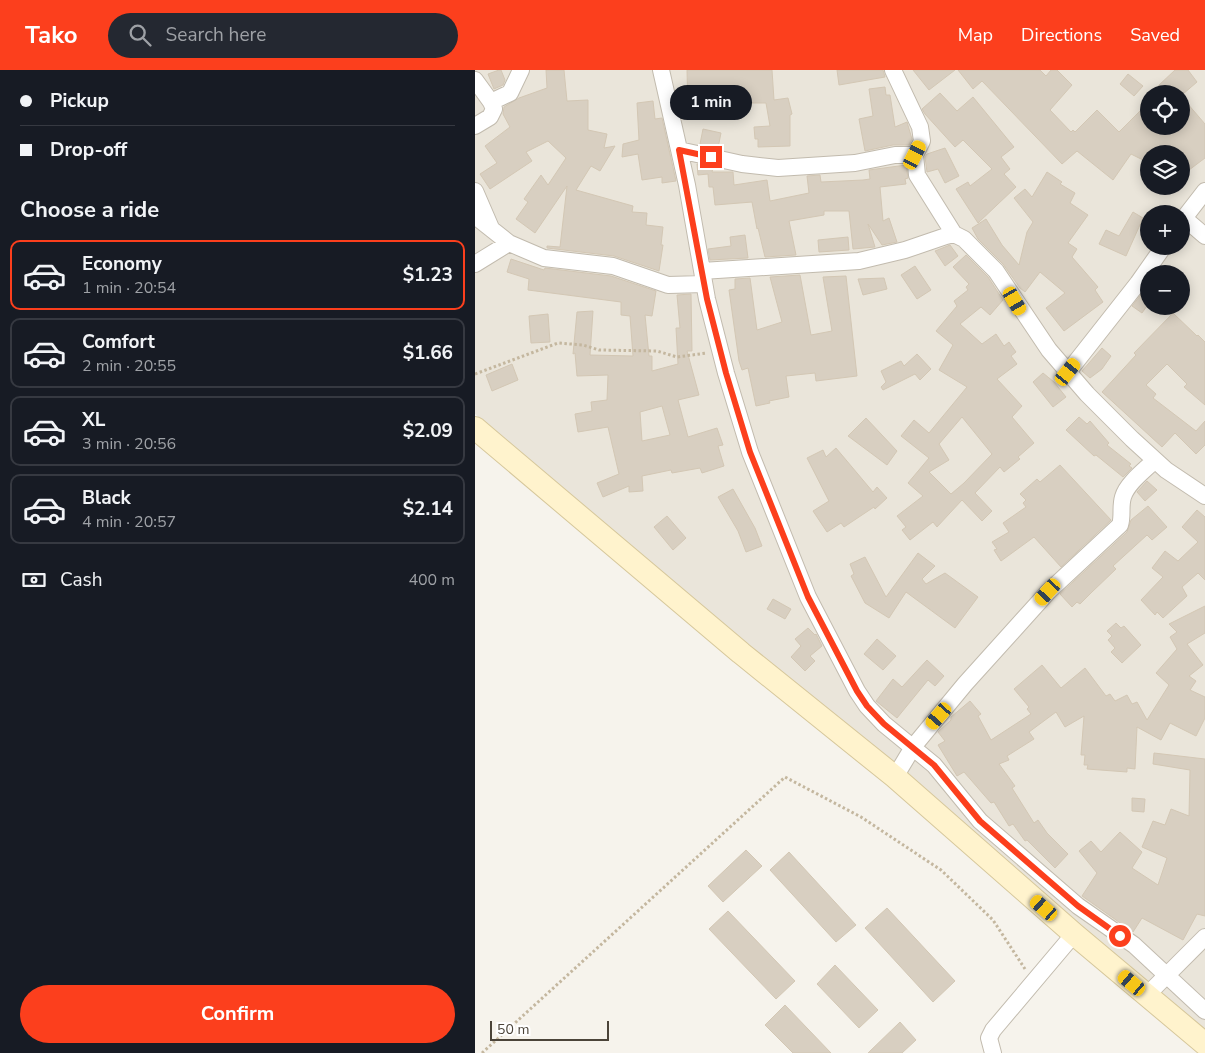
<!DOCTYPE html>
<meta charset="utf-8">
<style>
:root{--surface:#171b24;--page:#242831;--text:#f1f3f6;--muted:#9ea1a6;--line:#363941;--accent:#fc3f1d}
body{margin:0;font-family:"Nunito Sans",sans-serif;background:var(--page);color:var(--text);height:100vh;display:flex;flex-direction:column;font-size:19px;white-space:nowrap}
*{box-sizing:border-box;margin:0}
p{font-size:16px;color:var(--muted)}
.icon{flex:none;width:28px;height:28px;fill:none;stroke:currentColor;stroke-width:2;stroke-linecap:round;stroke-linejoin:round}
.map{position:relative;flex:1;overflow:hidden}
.details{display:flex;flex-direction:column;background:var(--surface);width:475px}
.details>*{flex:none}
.banner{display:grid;align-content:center;height:110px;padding:0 20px;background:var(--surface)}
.controls{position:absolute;left:665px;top:15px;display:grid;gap:10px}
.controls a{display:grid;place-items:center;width:50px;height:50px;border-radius:50%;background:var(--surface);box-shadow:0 2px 12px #0003;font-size:25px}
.scale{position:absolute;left:15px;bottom:12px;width:119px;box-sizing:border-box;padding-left:5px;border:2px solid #4b4439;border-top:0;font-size:14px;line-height:18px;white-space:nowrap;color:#4b4439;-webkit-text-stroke:4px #fff;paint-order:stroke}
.end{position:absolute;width:22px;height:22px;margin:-11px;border:6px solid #fc3f1d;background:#fff;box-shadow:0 0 0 2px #fff}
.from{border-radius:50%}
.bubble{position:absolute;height:35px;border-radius:18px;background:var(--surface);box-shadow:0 2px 12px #0003;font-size:16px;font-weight:700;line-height:35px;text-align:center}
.car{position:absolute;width:15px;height:30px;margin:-15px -8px;border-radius:6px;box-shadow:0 0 4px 1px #0007;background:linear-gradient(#f5c518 24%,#345 0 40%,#f5c518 0 76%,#345 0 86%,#f5c518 0)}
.banner b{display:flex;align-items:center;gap:18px;height:48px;font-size:19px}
.banner b+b{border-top:1px solid var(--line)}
.banner i{width:12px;height:12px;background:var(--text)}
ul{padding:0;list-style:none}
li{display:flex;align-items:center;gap:15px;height:70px;margin:0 10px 8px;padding:0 10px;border:2px solid var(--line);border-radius:10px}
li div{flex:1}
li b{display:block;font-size:19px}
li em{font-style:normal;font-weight:700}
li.on{border-color:var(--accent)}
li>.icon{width:45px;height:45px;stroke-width:1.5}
h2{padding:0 20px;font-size:22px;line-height:60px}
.pay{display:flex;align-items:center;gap:12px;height:55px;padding:0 20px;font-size:19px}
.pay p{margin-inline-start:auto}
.cta{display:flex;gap:10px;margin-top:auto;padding:10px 20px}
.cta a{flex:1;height:58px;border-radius:30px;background:var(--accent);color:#fff;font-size:20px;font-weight:700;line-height:58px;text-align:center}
header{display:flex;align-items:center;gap:30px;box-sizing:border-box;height:70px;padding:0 25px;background:var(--accent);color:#fff}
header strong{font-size:24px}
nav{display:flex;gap:28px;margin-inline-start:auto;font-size:18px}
.search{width:350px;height:45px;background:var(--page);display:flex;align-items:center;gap:12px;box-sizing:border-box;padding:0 18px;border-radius:28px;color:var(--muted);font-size:19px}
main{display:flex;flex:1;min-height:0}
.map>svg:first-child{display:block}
</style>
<header>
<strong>Tako</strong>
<div class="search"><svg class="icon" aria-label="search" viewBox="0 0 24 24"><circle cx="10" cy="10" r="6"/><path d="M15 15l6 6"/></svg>Search here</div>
<nav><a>Map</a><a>Directions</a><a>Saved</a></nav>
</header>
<main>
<section class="details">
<div class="banner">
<b><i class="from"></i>Pickup</b>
<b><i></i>Drop-off</b>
</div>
<h2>Choose a ride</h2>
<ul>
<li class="on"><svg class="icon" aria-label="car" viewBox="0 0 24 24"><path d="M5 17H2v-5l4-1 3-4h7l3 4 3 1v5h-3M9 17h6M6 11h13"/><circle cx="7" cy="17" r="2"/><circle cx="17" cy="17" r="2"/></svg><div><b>Economy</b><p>1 min · 20:54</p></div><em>$1.23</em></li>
<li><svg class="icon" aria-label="car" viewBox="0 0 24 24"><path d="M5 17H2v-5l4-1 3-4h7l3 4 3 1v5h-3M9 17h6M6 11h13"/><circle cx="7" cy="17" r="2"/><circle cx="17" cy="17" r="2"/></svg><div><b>Comfort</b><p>2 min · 20:55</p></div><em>$1.66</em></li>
<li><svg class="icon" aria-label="car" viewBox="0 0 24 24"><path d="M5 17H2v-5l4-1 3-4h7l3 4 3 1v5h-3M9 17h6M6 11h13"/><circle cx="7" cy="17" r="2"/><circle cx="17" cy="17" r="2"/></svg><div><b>XL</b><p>3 min · 20:56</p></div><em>$2.09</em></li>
<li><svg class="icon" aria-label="car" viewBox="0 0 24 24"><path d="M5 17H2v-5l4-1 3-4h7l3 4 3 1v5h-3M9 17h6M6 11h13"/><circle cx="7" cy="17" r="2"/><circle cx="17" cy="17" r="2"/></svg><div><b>Black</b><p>4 min · 20:57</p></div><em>$2.14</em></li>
</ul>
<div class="pay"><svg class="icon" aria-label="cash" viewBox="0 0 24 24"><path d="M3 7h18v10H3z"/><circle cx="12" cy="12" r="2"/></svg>Cash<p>400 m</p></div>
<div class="cta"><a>Confirm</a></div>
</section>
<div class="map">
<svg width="730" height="983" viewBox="0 0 730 983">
<rect width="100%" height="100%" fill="#f6f3ec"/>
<!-- residential -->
<path fill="#eae5da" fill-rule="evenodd" d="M0 0H730V962L0 344ZM674 24H706V56H674ZM674 84H706V116H674ZM674 144H706V176H674ZM674 204H706V236H674Z"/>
<!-- building -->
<path fill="#d8cfc1" stroke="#d3c7b4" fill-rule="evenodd" d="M24 0H26L30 10 28 15 19 19 13 4Z
M71 0H89L92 31 113 30V60L132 64 129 78 140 76 125 101 116 96 101 120 158 136 157 142 172 143 171 155 188 157 186 175H188L184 201 139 186 72 178V176L85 177 92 116 60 163 41 149 53 132 49 129 66 105 73 115 91 88 73 71 51 82 57 91 15 119 5 104 22 93 10 76 35 57 28 44 29 37 44 28 72 18Z
M212 0H297L299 30 313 28 317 44 315 45V76L283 77V69H280L279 57 295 56 291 33H256L255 31 227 33V42H213Z
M362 0H408L410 7 364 15Z
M438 0H480L454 20Z
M483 0H565L571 6 576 0H582L597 15 575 40 596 62 598 60 600 62 622 40 644 62 665 41 674 50V56H706V26L730 54V88L706 106V84H674L668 90 656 84 638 110 602 81 587 94 507 11 498 19Z
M700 0H713L722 12 708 24H691L683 16Z
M653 4 668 16 659 26 645 14Z
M410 17 411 25H415L420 57 432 52 437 69 434 75H418L390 81 384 49 398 46 394 19Z
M465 23 482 41 498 27 539 77 526 87 535 99 529 104 541 117 503 153 481 119 493 112 495 116 517 99 488 70 480 77 450 44 447 39Z
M178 31 180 49 187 48 201 111 187 113V107L167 110 163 84 147 87 148 74 164 70 162 33Z
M228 59 246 63 243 78 225 74Z
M470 78 484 106 470 113 463 99 452 102 450 87 452 84Z
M222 94 238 98 237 102H258L259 115 292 110 295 131 334 123 332 106 345 105 346 112 388 110 395 109 394 100 431 95 433 108 430 109 431 114 405 117 408 151 414 148 422 172 407 175 393 154 400 177 378 179 374 141H349V145L314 151 321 185 290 187 283 158 282 159 277 132 240 135 238 117H234L233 104 223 105Z
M572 102 587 112 585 114 600 123 595 133 613 145 593 173 602 179 597 187 623 217 620 220 628 232 589 261 571 238 590 223 565 202 550 222 545 218 528 194 503 169 497 158 511 149 527 175 544 195 552 162 558 152 539 128 550 119 557 127Z
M658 142 668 148 651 186 624 174 631 160 644 166Z
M270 165 273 188 235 190 233 179 256 176 255 167Z
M373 167 374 180 344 182 343 170Z
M475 175 483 186 470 196 460 181Z
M491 185 513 207 528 230 515 245 506 237 485 254 507 274 521 264 529 276 534 272 541 282 536 286 542 294 522 309 547 336 537 347 559 373 543 387 545 389 529 402 525 397 500 423 517 441 507 451 487 430 462 457 458 452 435 470 427 460 431 457 422 446 448 426 433 413 454 388 426 366 439 350 454 363 492 317 464 300 478 275 461 261 482 236 479 231 493 220 491 217 494 214 478 197ZM487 347 517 384 489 413 476 424 454 402 474 390 464 374Z
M36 189 69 200 70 198 136 206 181 221 177 246 170 245 174 286H177V301L203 294 201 258H205L202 225 216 224 217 281H212L224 325 203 330 213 367 242 358 248 375 243 376 249 396 227 403 225 398 197 403 196 400 167 406 168 421 154 422V416L128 427 122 413 144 404 133 357 103 362 100 344 117 341 116 332 132 330 133 305 102 306 100 283 98 284 102 242 118 241 115 285 158 286 155 246 146 245V232L53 220 54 209 32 202ZM187 336 195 365 167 371 165 342Z
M440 196 456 220 442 229 426 205Z
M325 205 336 265 357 261 348 207 371 206 382 306 341 311 340 303 311 306 314 327 294 331 295 333 281 336 273 298 267 300 264 291 254 220 260 219V209L275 208 282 260 307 252 295 207Z
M409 208 412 219 388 225 383 209Z
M674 215V233L667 243 657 236Z
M698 243 722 266 723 265 730 272V335L709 317 712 314 692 294 671 315 681 324 678 328 721 361 730 351V375L721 384 700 363 687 377 627 322 661 285 659 283Z
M73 244 75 272 56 273 54 246Z
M627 278 636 286 627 299 615 308 607 301Z
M442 284 456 299 445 310 440 304 408 320 406 317 411 312 406 301 426 291 429 296Z
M37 294 43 310 17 321 11 305Z
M568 303 579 312 591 327 578 337 558 312Z
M604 347 612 354 615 351 634 373 632 375 656 394 654 396 657 398 648 407 621 385 619 386 591 360Z
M391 348 422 381 412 395 373 366Z
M361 378 398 422 402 417 412 428 400 439 399 437 369 457 366 453 352 462 338 441 354 431 332 388 348 380 351 387Z
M585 395 636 450 586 497 559 467 526 491 519 480 522 479 517 472 534 462 528 453 551 437 548 433 551 430 545 424 562 409 565 412Z
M672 411 682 420 670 431 662 422Z
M258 419 280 458 287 476 271 482 263 461 243 427Z
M673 436 692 457 677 470 672 465 638 496 641 499 617 522 605 534 602 532 597 537 585 524 652 462 656 450Z
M722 440 730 447V510L723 503 707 517 712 526 688 548 682 542 680 545 666 530 688 507 677 498 690 481 703 491 723 472 707 457Z
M192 446 211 468 198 480 179 457Z
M443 483 460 496 447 509 451 514 470 503 503 527 480 558 431 522 414 548 390 533 376 506 379 504 375 494 390 487 411 527Z
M298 529 316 539 310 549 292 539Z
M730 536V563L712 574 728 595 714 606 721 611 715 620 730 627V648L721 666 695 653 686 670 662 657 660 699 652 698V702L612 699 613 695H609L610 685H606L609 646 590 657 581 642 554 662 559 669 532 686 534 690 524 694 540 716 537 718 559 753 563 750 572 763 593 784 580 798 552 770 550 771 538 754 534 756 519 732 516 733 489 702 482 706 463 675 470 671 463 662 476 650V647L495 631 506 644 503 646 516 670 556 644 552 639 554 637 539 619 567 595 586 618 610 598 631 626 635 624 640 631 652 625 657 634 662 632 672 650 694 615 681 603 702 579 695 567 702 562 694 554Z
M641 553 646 558 649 556 666 575 647 593 636 582 640 578 633 570 637 566 632 561Z
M333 558 340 565 341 564 347 576 335 586 340 591 330 601 316 587 326 576 320 569Z
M402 569 421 586 408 600 389 584Z
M452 590 469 606 460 616 453 610 422 648 401 631 418 609 427 617Z
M679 683 730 689V846L722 844 708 870 667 848 658 862 607 826 622 803 604 781 616 771 626 782 645 762 667 782 657 798 683 815 692 788 667 777 678 751 690 755 696 739 714 746 715 700 678 694Z
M657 728 670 729 669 742 657 741Z
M271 780 287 796 248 832 233 816Z
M314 782 381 855 361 872 295 800Z
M412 838 480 911 458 932 390 858Z
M253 841 320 911 301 929 234 859Z
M360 895 403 940 384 958 342 914Z
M310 935 356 983H318L290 955Z
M425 952 441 970 427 983H393Z"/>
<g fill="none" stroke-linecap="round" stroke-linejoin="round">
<!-- street casing -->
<g stroke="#c2bbae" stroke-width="18">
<path id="street" d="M186 0 212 115 232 229 251 303 275 382 333 527 382 621 392 636 409 654 459 695 505 751 603 836 659 875 730 941
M418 0 445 57 447 71 440 85 442 105 479 164
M0 10 16 32 19 39 15 47 0 56
M16 32 35 23 46 0
M204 80 267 94 303 98 380 93 420 85H440
M0 121 16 158
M0 146 34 173 69 188 138 196 193 215 229 214
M709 148 730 166
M706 152 730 121
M0 194 34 173
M227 201 384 191 430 180 471 166 479 164 489 169 521 201 574 280 612 324 657 369 691 400 730 426
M593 302 663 213 689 176
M420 707 438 677 490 614 573 522 645 455C648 446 645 437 648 427 652 413 670 400 680 390
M672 925 730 867
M518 983 514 968 518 960 599 864"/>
</g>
<!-- secondary casing -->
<g stroke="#d6c79b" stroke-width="24">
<path id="secondary" d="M0 358 266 583 420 707 599 864 730 974"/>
</g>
<!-- path -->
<path stroke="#c4b79f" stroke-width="3" stroke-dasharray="2.5 2.5" stroke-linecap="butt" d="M0 304 83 273 108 275 124 280 182 281 202 287 232 283
M7 983 310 707 386 747 466 800 518 850 550 899"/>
<!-- street -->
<use href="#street" stroke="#fff" stroke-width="16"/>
<!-- secondary -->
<use href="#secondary" stroke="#fff3cd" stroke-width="22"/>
</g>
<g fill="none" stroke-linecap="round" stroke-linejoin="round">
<!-- route -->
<path stroke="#fc3f1d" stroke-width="6" d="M236 87 204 80 232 229 251 303 275 382 333 527 382 621 392 636 409 654 459 695 505 751 603 836 645 866"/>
</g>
</svg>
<div class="controls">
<a><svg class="icon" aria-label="locate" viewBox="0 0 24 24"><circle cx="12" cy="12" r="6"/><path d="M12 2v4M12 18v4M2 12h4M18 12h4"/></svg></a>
<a><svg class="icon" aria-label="layers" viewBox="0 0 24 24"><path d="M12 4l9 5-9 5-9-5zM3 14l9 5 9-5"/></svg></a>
<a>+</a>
<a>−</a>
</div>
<div class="scale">50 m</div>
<i class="end from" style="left:645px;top:866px"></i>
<i class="end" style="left:236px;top:87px"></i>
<div class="bubble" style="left:195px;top:15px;width:82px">1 min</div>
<i class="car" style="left:440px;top:85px;rotate:27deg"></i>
<i class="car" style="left:540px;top:231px;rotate:150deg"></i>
<i class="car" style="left:593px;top:302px;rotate:39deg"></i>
<i class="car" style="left:573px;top:522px;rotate:222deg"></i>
<i class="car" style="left:464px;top:646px;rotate:221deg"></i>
<i class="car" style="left:569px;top:838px;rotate:311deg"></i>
<i class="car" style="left:657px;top:913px;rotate:310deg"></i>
</div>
</main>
